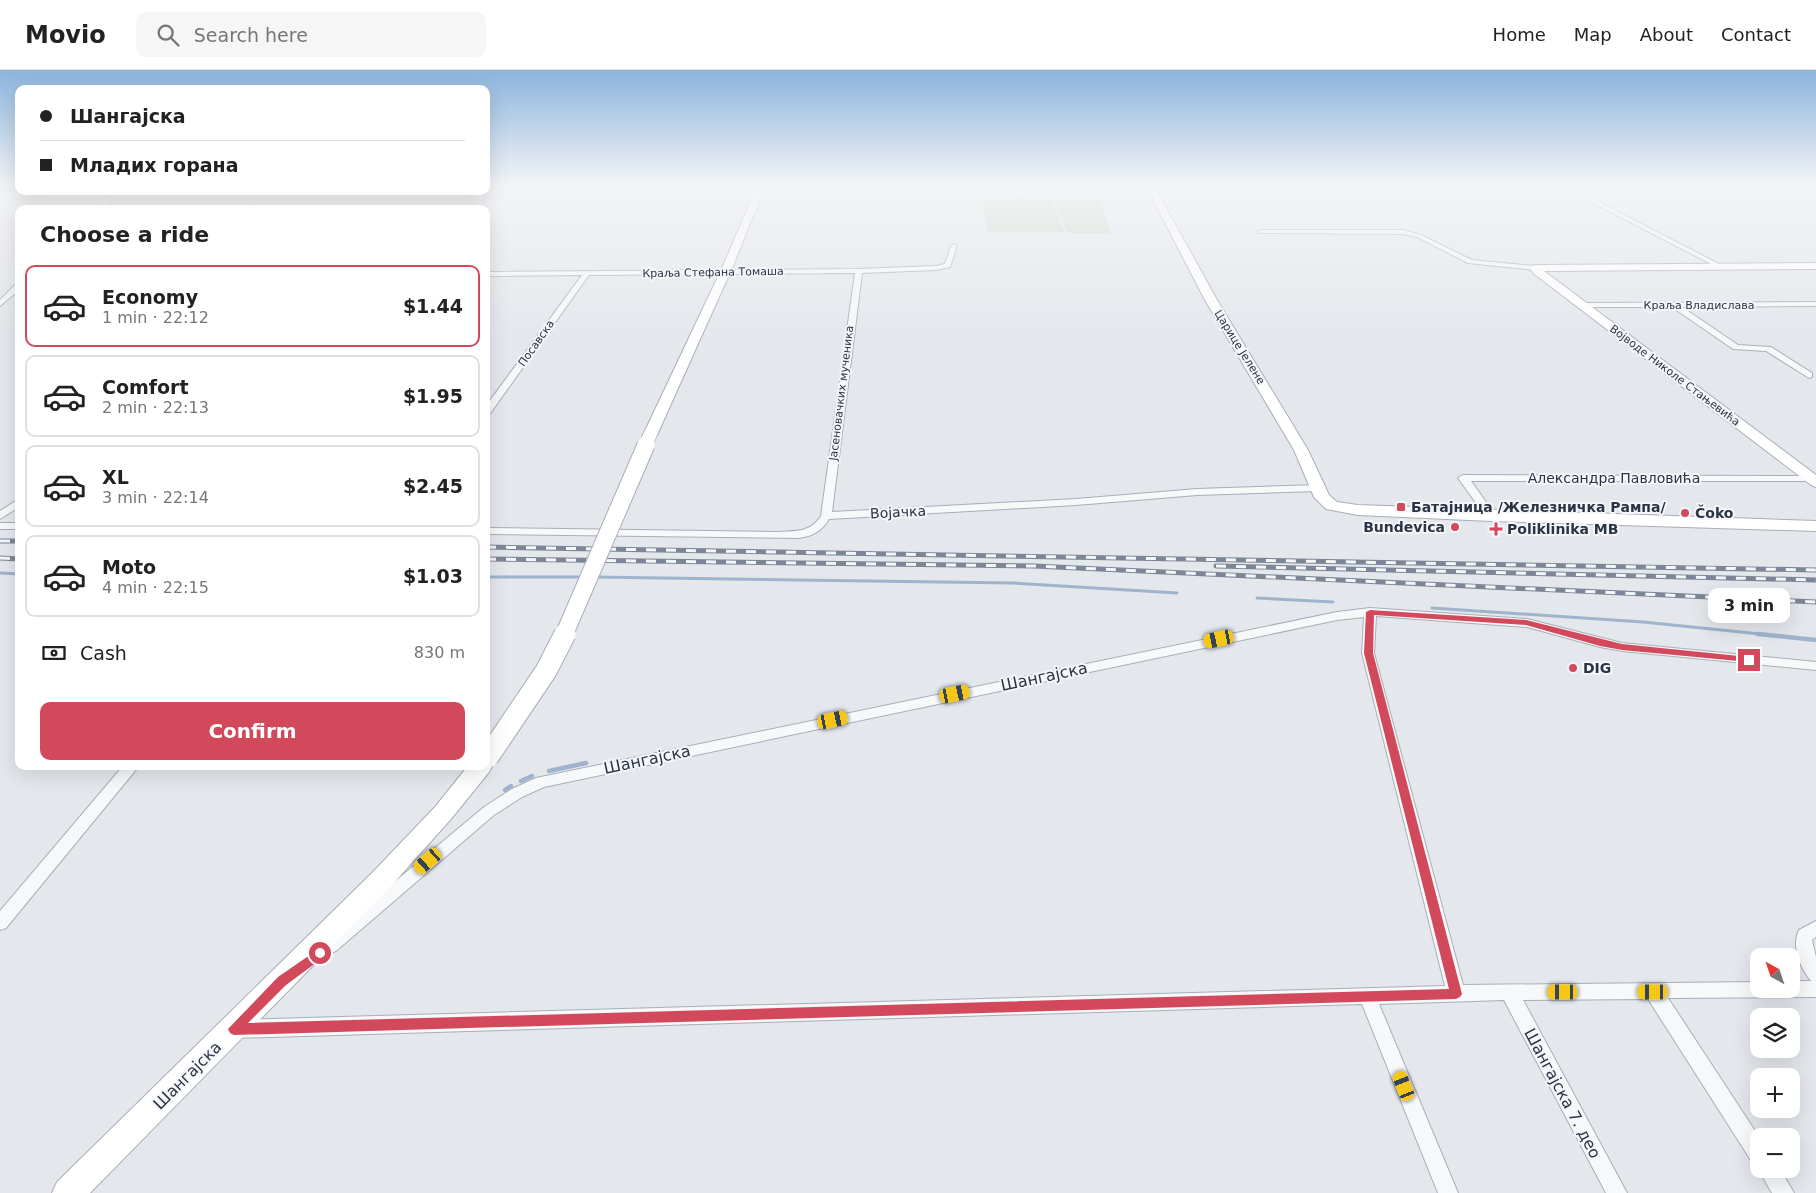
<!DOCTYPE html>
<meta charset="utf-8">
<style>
:root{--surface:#fff;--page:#f6f6f6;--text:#222;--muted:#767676;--line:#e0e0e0;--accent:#d1495b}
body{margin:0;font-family:"DejaVu Sans",sans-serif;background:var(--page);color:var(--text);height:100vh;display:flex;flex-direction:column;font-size:19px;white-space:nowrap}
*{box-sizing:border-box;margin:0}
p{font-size:16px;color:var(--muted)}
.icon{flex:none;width:28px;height:28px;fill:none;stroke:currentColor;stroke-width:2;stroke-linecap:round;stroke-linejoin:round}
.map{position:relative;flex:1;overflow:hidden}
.details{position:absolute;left:15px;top:135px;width:475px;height:565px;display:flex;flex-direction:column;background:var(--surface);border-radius:10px;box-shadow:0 5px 20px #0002}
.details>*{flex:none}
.top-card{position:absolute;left:15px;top:15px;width:475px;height:110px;border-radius:10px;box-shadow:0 5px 20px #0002;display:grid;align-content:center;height:110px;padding:0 25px;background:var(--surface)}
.needle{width:32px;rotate:320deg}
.controls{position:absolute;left:1750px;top:878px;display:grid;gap:10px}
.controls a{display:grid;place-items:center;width:50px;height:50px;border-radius:10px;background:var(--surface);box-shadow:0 5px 20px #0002;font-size:25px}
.end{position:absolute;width:22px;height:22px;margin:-11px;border:6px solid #d1495b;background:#fff;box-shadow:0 0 0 2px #fff}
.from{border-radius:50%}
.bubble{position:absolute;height:35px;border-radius:10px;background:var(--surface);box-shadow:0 5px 20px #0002;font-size:16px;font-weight:700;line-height:35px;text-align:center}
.car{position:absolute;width:15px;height:30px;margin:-15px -8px;border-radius:6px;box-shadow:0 0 4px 1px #0007;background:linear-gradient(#f5c518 24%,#345 0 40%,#f5c518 0 76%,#345 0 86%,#f5c518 0)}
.top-card b{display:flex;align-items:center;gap:18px;height:48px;font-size:19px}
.top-card b+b{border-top:1px solid var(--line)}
.top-card i{width:12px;height:12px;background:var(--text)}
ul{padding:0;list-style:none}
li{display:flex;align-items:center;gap:15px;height:82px;margin:0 10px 8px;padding:0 15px;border:2px solid var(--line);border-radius:10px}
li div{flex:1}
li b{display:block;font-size:19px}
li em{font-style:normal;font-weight:700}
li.selected{border-color:var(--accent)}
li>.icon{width:45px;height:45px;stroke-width:1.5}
h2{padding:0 25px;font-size:22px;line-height:60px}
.pay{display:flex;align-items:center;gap:12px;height:55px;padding:0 25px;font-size:19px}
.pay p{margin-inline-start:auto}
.primary-button{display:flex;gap:10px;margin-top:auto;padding:10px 25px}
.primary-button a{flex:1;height:58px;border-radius:10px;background:var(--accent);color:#fff;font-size:20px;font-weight:700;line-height:58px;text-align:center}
header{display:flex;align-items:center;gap:30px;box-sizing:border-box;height:70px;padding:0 25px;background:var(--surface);border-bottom:1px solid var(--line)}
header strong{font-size:24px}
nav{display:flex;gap:28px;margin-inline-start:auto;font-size:18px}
.search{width:350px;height:45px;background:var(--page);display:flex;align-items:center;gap:12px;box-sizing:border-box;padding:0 18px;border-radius:10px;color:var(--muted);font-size:19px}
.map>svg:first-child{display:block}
</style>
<header>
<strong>Movio</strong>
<div class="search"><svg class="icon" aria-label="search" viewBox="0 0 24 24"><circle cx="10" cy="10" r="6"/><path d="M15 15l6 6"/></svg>Search here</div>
<nav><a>Home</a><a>Map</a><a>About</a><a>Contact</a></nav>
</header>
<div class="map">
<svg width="1816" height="1123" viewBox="0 0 1816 1123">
<rect width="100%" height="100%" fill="#e4e7ec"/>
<!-- green -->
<path fill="#c9d6c5" d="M982 129H1052L1064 162H988Z
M1054 129H1101L1111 164 1067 163Z"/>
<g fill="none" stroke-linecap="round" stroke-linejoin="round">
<!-- stream-far1 -->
<path stroke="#9fb4cc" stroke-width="3" d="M0 503 19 504
M486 507H583
M595 507 1012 513 1177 523
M1257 528 1333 532
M1432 538 1643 552 1770 565"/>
<!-- stream -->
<path stroke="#9fb4cc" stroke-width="4.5" d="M1758 564 1816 570
M549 701 586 693
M521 711 532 706
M505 720 511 716"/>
<!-- street casing -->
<g stroke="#a9aeb7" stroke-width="2">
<path id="street" d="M113 121H120L103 139H96Z
M1589 129H1593L1723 196 1717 197 1589 131Z
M1260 160H1403L1421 165 1472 190 1535 196 1539 198 1535 200 1468 193 1417 167 1403 164 1258 163 1257 162Z
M954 174 957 176 950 197 936 200 862 203 832 442 1076 429 1197 419 1318 415 1323 418 1318 421 1197 425 1076 435 829 449C822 461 813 466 799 468L486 464V458L776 462C795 461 810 463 821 446L855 203 589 205 489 345 486 346V336L582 205 486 206V202L859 199 936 196 945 194 951 176Z
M16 214H19V220L0 236V230Z
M1816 232V236L1682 237 1738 275 1771 277 1812 303V307L1809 308 1766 281 1733 279 1672 237H1582L1578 235 1582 233Z
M1463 405 1813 406 1816 407V411H1471L1496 446 1491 449 1487 448 1458 408Z
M19 429V437L0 449V441Z
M0 453H19V459H0Z
M1370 538 1527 549 1622 573 1816 592V600L1622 581 1600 577 1527 557 1376 546 1374 583 1463 915 1759 912V919H1791V911H1811C1800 898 1791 876 1799 860L1816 851V867L1812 870 1816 887V927L1668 928 1759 1067V1095L1752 1092 1648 929 1523 930 1627 1123H1606L1504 930 1379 934 1458 1123H1438L1362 934 234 968 227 965 225 959 227 953 234 950 1445 916 1362 583 1364 547 1337 550 544 717 522 727 494 745 336 881 330 883 324 881 321 876 324 871 484 737 512 719 536 708 1337 542Z
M123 696H139L6 858 0 860V841Z
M1759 1097V1099H1780L1794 1123H1772L1758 1099Z"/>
</g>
<!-- secondary casing -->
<g stroke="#a9aeb7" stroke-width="2">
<path id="secondary" d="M757 116H765L733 196 657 365 655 368H645L643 365 723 196Z
M1146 116H1154L1217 230 1308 380 1329 425 1337 432 1358 435 1816 451V461L1491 451 1358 445 1326 439 1314 427 1294 380 1205 230Z
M1800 116 1816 118V124L1801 118Z
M1816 193V199L1544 201 1816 405V417L1811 415 1533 203 1530 198 1535 195Z
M486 690 492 696 489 702 451 749 391 816 90 1123H52L57 1112 373 802 435 737 468 696H486Z"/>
</g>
<!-- street -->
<use href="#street" fill="#f7f8fa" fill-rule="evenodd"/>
<!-- secondary -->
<use href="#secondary" fill="#fff" fill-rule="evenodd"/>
<!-- rail casing -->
<g stroke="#7d8696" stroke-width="5">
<path id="rail" d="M0 471H19
M486 477 1816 500
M0 488 19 489
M486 489 1034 496 1816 532
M1216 496 1816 510"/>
</g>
<!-- rail -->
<use href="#rail" stroke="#f4f6f9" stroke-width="3" stroke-dasharray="10" stroke-linecap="butt"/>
<!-- secondary-bridge-far2 casing -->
<g stroke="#a9aeb7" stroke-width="14" stroke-linecap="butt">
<path id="secondary-bridge-far2" d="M645 376 650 365"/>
</g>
<!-- secondary-bridge-far1 casing -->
<g stroke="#a9aeb7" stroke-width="19" stroke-linecap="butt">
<path id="secondary-bridge-far1" d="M564 565 646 375"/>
</g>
<!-- secondary-bridge casing -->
<g stroke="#a9aeb7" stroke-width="23" stroke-linecap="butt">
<path id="secondary-bridge" d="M488 687 546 601 565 564"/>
</g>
<!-- secondary-bridge-far2 -->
<use href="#secondary-bridge-far2" stroke="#fff" stroke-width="13"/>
<!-- secondary-bridge-far1 -->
<use href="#secondary-bridge-far1" stroke="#fff" stroke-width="17"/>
<!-- secondary-bridge -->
<use href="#secondary-bridge" stroke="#fff" stroke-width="21"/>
</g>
<!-- sky -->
<linearGradient id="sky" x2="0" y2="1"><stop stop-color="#8bb4dd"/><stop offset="0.42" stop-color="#f3f4f6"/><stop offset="1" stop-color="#f3f4f6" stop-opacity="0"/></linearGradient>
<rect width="1816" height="273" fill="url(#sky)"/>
<!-- route -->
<path fill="#d1495b" d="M1370 540 1526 550 1622 574 1749 587 1753 590 1749 592 1622 580 1600 576 1526 555 1374 545 1373 583 1462 924 1460 927 1456 929 234 965 230 963 228 959 278 907 320 878 324 880 325 883 324 887 286 915 248 953 1449 919 1364 583 1366 542Z"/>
<!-- markers -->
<g fill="#d1495b" stroke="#f4f6f9" stroke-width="2">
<rect x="1396" y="432" width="10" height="10" rx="2.5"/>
<circle cx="1685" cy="443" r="5"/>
<circle cx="1455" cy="457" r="5"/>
<path d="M1493.5 451.5h5v5h5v5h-5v5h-5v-5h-5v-5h5z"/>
<circle cx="1573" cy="598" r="5"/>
</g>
<g text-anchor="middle" stroke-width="4" stroke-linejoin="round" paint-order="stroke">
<!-- far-street labels -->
<g font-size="11" fill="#2b3445" stroke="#f4f6f9">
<text transform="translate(713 202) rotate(-1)" y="4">Краља Стефана Томаша</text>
<text x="1699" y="239">Краља Владислава</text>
<text transform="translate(536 273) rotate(-55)" y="4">Посавска</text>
<text transform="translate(1240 277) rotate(58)" y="4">Царице Јелене</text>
<text transform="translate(1675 305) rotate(37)" y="4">Војводе Николе Стањевића</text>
<text transform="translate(841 323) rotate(-83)" y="4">Јасеновачких мученика</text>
</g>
<!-- street labels -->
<g font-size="14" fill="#2b3445" stroke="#f4f6f9">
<text x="1614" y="413">Александра Павловића</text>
<text transform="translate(898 442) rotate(-3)" y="5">Војачка</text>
</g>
<!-- poi labels -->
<g font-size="14" font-weight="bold" fill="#2b3445" stroke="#f4f6f9" text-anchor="start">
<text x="1411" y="442">Батајница /Железничка Рампа/</text>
<text x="1695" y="448">Čoko</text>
<text x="1445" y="462" text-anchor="end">Bundevica</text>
<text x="1507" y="464">Poliklinika MB</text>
<text x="1583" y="603">DIG</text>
</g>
<!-- near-street labels -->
<g font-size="16" fill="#2b3445" stroke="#f4f6f9">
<text transform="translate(1044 606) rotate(-12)" y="6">Шангајска</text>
<text transform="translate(647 689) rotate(-12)" y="6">Шангајска</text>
<text transform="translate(187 1005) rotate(-45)" y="6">Шангајска</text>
<text transform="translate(1563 1023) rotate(62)" y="6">Шангајска 7. део</text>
</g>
</g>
</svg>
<div class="controls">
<a><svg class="needle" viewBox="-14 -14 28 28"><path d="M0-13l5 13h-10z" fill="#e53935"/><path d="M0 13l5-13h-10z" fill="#767676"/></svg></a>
<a><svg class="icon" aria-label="layers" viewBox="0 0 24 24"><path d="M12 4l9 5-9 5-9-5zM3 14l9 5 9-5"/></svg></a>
<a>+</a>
<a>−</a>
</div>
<i class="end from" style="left:320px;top:883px"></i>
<i class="end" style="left:1749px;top:590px"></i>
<div class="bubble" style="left:1708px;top:518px;width:82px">3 min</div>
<i class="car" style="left:1219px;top:569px;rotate:258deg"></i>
<i class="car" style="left:955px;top:624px;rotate:78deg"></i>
<i class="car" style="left:833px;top:650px;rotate:78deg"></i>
<i class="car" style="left:428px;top:791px;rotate:229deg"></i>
<i class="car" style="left:1563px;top:922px;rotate:270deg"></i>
<i class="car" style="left:1653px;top:922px;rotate:270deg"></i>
<i class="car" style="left:1404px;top:1016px;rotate:338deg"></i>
<div class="top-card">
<b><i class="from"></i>Шангајска</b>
<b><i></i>Младих горана</b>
</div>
<section class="details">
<h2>Choose a ride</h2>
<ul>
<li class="selected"><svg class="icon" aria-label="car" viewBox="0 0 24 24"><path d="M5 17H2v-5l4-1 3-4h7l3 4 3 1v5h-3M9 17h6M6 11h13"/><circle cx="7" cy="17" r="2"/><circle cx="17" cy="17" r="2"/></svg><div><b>Economy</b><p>1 min · 22:12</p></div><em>$1.44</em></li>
<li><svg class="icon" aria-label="car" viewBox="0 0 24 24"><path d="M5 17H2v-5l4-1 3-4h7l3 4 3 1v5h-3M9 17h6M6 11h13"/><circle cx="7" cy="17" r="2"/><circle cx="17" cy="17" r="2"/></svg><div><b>Comfort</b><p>2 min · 22:13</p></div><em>$1.95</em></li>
<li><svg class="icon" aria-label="car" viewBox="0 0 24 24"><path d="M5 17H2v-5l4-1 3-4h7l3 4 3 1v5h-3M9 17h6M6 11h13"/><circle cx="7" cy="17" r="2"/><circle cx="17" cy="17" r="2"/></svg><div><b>XL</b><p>3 min · 22:14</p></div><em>$2.45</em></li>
<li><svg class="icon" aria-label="car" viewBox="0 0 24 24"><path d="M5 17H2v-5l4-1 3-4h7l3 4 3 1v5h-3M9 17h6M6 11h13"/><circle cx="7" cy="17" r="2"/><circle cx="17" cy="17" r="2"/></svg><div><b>Moto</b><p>4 min · 22:15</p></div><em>$1.03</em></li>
</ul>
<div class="pay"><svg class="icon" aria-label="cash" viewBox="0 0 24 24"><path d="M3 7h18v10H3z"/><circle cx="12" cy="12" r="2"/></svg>Cash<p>830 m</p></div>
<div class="primary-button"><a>Confirm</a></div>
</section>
</div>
